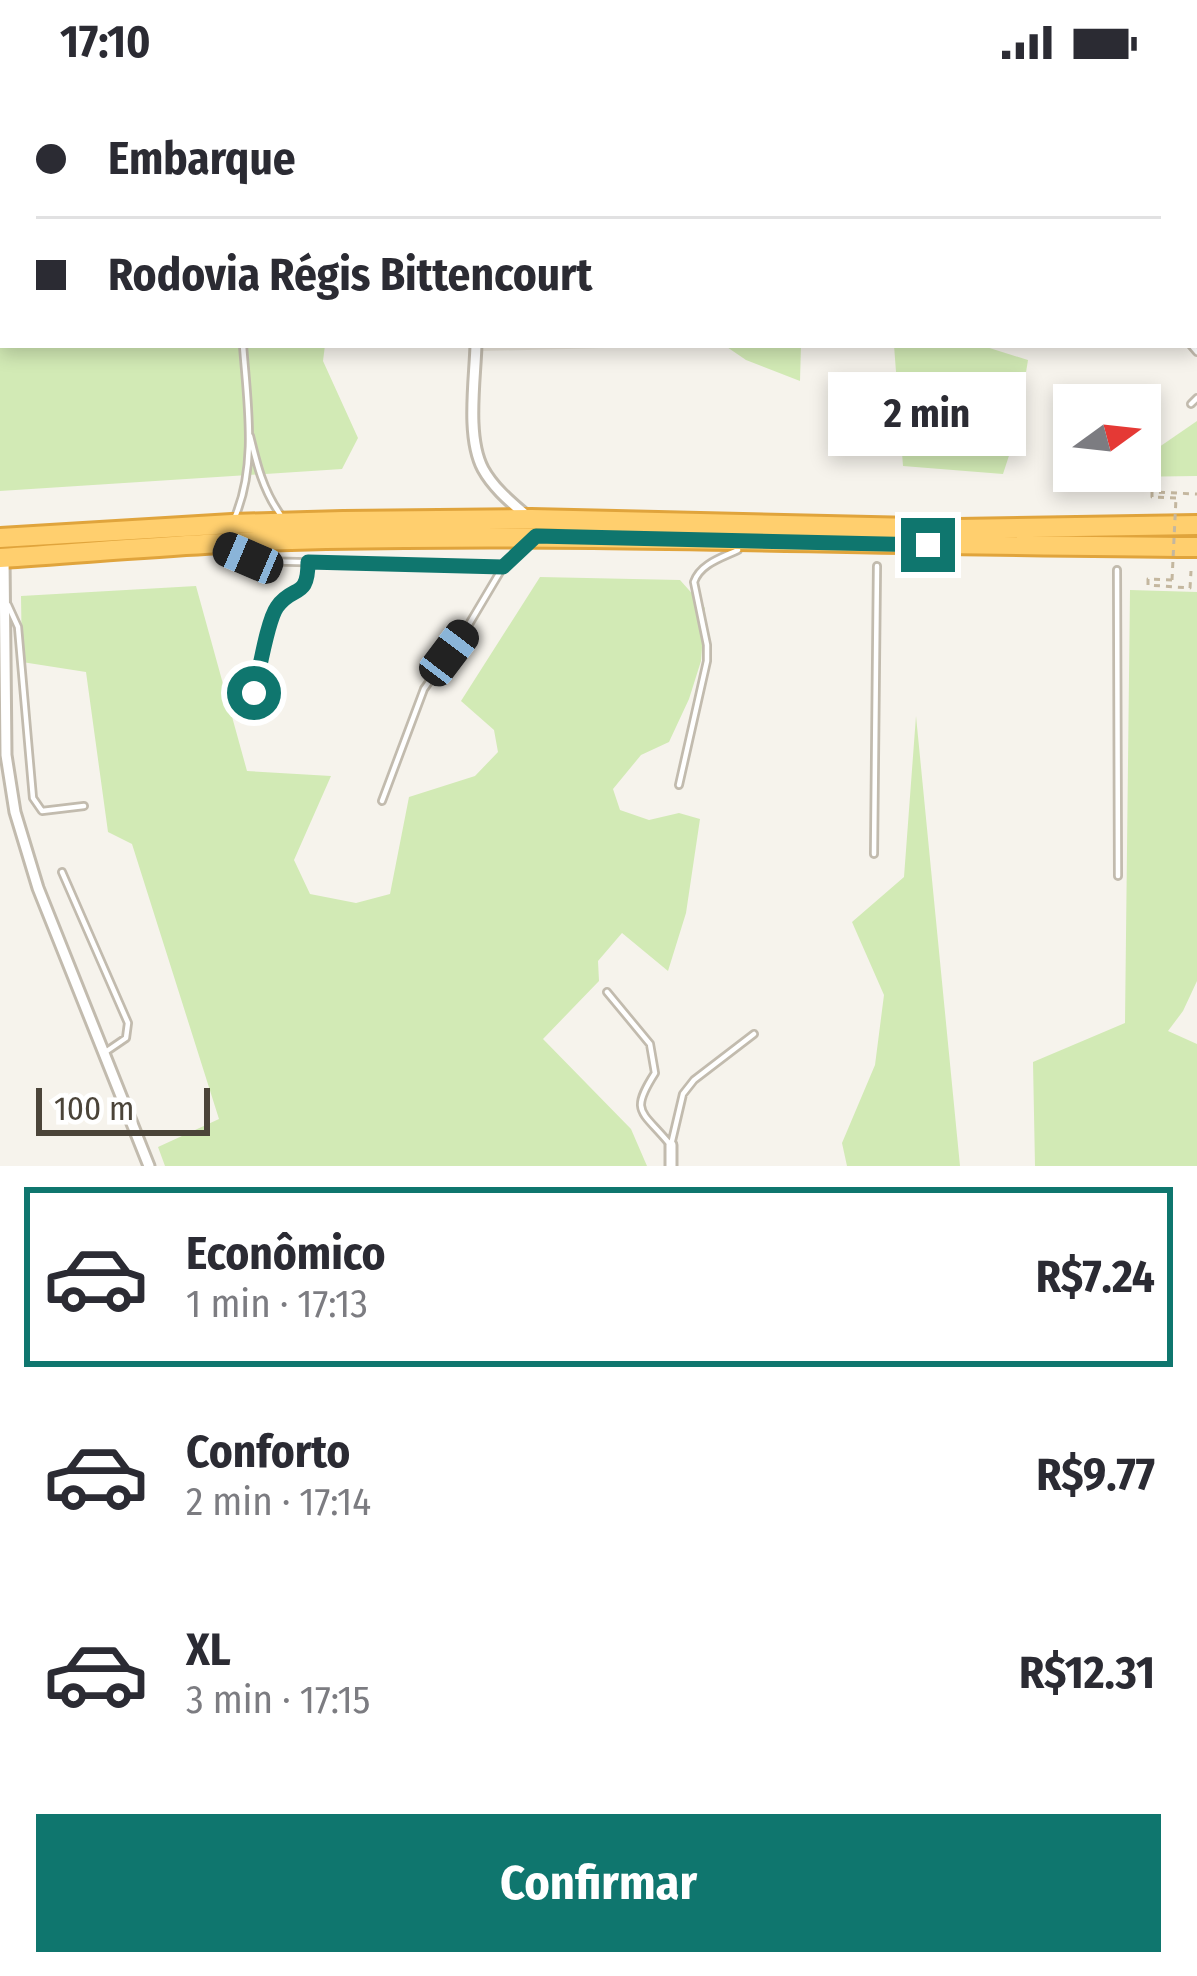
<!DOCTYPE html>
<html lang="pt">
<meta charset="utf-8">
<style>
:root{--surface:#fff;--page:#f7f7f7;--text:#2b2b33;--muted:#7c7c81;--line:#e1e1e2;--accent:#0f766e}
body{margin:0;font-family:"Fira Sans Condensed",sans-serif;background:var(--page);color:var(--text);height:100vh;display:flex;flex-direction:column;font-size:45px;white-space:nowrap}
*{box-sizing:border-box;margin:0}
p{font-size:39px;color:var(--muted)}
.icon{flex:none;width:66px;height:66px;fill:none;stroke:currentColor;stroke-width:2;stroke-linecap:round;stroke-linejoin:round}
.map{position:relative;height:1082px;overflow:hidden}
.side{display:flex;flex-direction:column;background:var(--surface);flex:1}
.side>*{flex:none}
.top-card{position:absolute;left:0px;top:0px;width:1197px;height:264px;box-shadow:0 6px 18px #0003;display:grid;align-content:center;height:264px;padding:0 36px;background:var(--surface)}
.needle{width:78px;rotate:75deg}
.fabs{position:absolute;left:1053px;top:300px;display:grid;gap:24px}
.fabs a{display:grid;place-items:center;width:108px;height:108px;border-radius:0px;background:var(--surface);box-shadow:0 6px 18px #0003;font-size:60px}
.scale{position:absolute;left:36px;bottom:30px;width:174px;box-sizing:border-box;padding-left:12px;border:6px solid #4b4439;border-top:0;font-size:33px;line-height:42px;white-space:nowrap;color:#4b4439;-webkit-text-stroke:9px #fff;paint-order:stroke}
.end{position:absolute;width:54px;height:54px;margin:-27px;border:15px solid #0f766e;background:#fff;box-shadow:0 0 0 6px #fff}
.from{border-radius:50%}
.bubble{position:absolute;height:84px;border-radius:0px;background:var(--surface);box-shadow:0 6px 18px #0003;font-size:39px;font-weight:700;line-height:84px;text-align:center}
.car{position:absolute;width:36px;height:72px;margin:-36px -18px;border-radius:15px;box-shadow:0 0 9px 3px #0007;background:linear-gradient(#222 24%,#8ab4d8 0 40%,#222 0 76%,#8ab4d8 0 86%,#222 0)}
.top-card b{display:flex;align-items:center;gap:42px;height:114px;font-size:45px}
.top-card b+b{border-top:3px solid var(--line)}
.top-card i{width:30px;height:30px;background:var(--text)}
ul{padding:21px 0 0;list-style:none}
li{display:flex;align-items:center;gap:36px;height:180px;margin:0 24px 18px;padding:0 12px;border:6px solid transparent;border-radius:0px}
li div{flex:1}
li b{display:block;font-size:45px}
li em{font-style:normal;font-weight:700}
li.on{border-color:var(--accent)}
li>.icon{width:108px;height:108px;stroke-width:1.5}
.primary-button{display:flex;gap:24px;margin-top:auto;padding:24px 36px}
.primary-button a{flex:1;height:138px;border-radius:0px;background:var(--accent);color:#fff;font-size:48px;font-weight:700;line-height:138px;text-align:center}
.status{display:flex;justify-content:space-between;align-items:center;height:84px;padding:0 60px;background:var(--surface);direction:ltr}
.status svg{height:33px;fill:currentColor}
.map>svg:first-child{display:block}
</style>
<div class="status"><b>17:10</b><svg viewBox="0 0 49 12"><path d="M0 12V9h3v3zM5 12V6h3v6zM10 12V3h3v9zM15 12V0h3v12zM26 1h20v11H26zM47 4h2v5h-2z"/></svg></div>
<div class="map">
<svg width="1197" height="1082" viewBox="0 0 1197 1082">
<rect width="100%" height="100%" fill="#f6f3ec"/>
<!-- residential -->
<path fill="#eae5da" d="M484 261H606L605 264 483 267Z"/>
<!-- green -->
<path fill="#d2eab5" d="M0 0H356V3H3V82L0 78Z
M641 0H825V3H641Z
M3 208V261H325L323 277 358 354 342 385 0 407V211Z
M724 261H801L800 297 746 276Z
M894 261H980L1028 276 1016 350 1003 390 903 382Z
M1197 337V392L1125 393 1121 387H1140V372L1149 370Z
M540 493 680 496 705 524 701 577 689 615 669 658 641 671 613 705 620 726 649 736 679 729 700 735 686 829 668 887 622 849 598 877 599 897 543 955 631 1045 647 1082H165L158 1063 219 1035 132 760 108 748 86 588 22 578 21 512 196 502 247 687 331 692 294 776 310 810 356 819 390 810 409 713 475 692 498 668 494 646 461 617Z
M1130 506 1197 508V897L1183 927 1168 947 1197 960V1082H1035L1033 978 1125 939Z
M916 632 960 1082H847L842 1059 875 981 884 911 852 838 904 793Z"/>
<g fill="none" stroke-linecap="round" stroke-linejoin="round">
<!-- lane casing -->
<g stroke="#c2bbae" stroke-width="10">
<path id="lane" d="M186 0 189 3
M194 0V3
M369 3V0
M1191 261 1197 268
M1191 320 1197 314
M250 352C257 381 263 406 280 430
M234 435C258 382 247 317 243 261
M229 466 256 477 503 483 525 462
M1117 486 1118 792
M8 521 18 543 33 714 42 727 84 722
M254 609C259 590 267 537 277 523 293 500 308 516 308 478
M679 701 707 577V561L694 498C700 480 721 474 738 466
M382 717 424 605 465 547 503 483
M874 770 877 482
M62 788 128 939 126 954 104 969
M607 908 650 960 655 989C630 1028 641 1026 668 1058
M671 1061 683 1010 694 996 754 950"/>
</g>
<!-- street casing -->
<g stroke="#c2bbae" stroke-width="15">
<path id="street" d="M493 3V0
M476 261C475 296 466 353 483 385 494 405 512 419 529 434
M4 474 6 671 15 728 38 804 149 1082
M671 1082V1061"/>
</g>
<!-- highway casing -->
<g stroke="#e0a43c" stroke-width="24">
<path id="highway" d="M0 454 232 440 343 437 531 435 958 445 1197 441
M0 474C109 467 217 457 326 455 616 449 907 462 1197 463"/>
</g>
<!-- path -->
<path stroke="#c4b79f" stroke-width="3" stroke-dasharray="6 6" stroke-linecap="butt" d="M1176 414 1152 413V408L1197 410
M1172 496 1148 495V501L1190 504 1191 487"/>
<!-- lane -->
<use href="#lane" stroke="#fff" stroke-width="4.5"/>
<!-- street -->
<use href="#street" stroke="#fff" stroke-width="9"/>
<!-- highway -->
<use href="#highway" stroke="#ffcf6e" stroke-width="18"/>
<!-- path-bridge -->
<path stroke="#c4b79f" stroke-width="3" stroke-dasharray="6 6" stroke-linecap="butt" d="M1172 496 1176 414"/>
</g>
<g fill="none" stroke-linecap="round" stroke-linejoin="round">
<!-- route -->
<path stroke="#0f766e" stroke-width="15" d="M254 609C259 590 267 537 277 523 293 500 308 516 308 478L503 483 536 452 928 461"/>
</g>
</svg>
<div class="fabs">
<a><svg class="needle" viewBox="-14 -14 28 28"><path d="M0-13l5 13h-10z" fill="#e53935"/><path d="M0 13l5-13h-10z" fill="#7c7c81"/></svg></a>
</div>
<div class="scale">100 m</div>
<i class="end from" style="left:254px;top:609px"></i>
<i class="end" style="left:928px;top:461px"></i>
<div class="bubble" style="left:828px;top:288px;width:198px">2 min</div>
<i class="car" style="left:248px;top:474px;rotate:293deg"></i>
<i class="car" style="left:449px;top:569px;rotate:37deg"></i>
<div class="top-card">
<b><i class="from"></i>Embarque</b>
<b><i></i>Rodovia Régis Bittencourt</b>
</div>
</div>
<section class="side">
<ul>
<li class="on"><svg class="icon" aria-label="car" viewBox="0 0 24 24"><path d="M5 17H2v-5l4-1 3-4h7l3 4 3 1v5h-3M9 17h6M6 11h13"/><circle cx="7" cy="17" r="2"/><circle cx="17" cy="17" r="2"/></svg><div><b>Econômico</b><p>1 min · 17:13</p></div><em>R$7.24</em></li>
<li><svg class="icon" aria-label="car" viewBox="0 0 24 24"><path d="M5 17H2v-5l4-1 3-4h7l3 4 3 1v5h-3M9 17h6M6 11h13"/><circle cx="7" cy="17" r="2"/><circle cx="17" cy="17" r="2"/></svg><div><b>Conforto</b><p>2 min · 17:14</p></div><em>R$9.77</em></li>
<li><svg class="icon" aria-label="car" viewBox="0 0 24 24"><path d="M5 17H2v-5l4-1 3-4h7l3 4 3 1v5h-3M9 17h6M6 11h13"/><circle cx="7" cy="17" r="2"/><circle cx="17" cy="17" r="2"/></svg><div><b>XL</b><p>3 min · 17:15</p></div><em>R$12.31</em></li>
</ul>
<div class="primary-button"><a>Confirmar</a></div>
</section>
